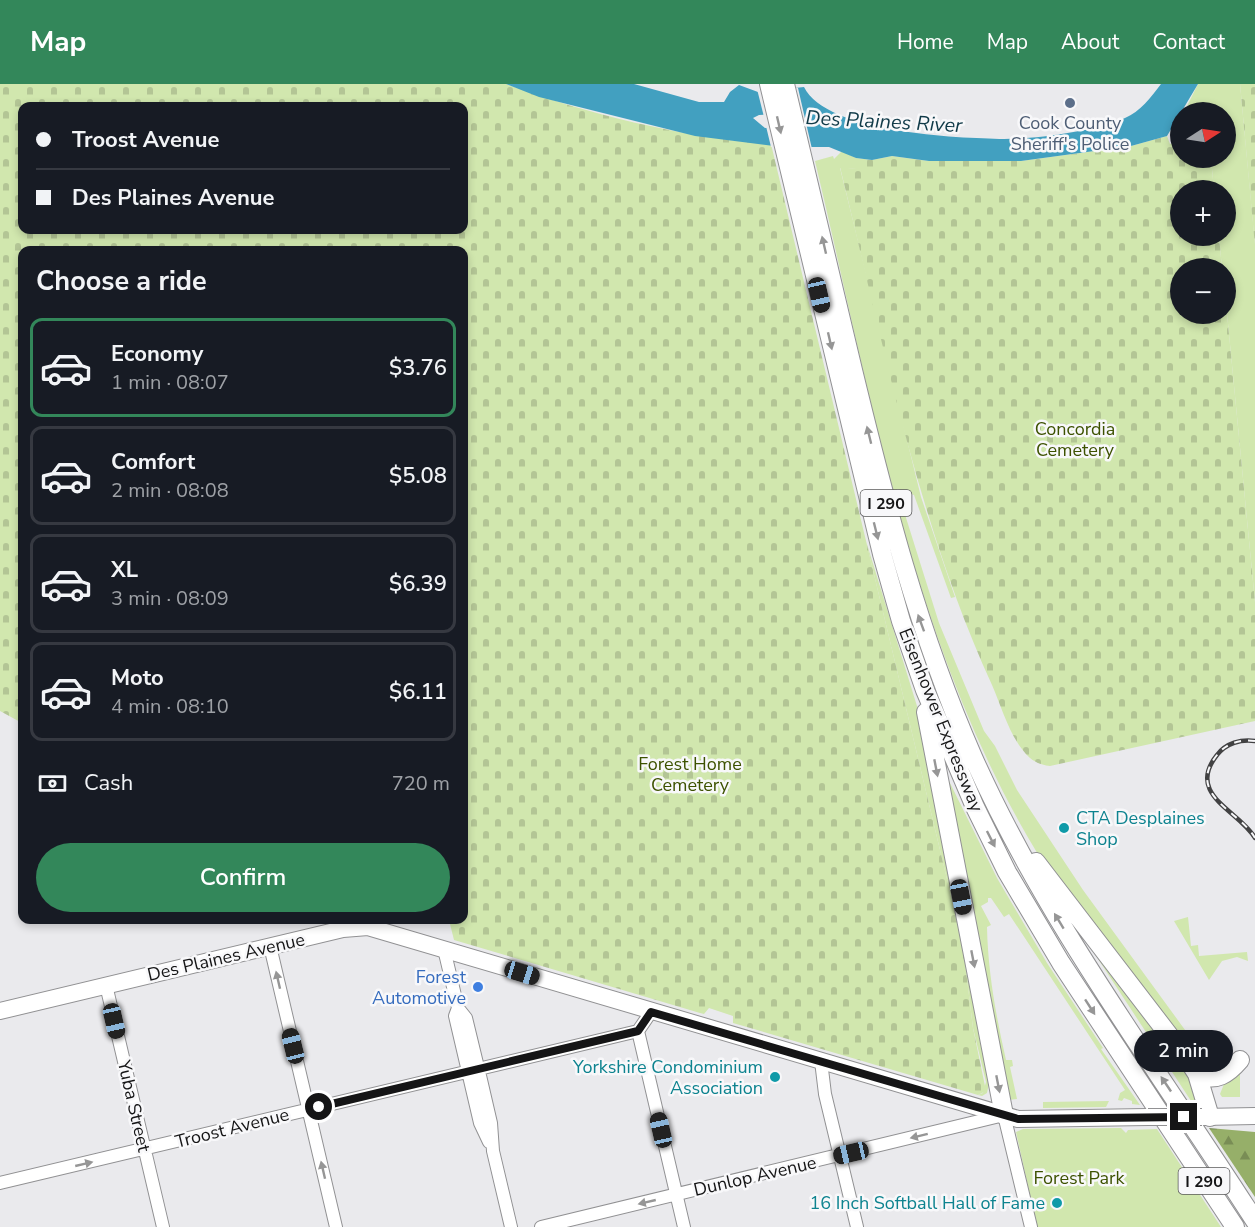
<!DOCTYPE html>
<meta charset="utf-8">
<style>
:root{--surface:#171b24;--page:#20242c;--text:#f1f3f6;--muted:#9ea1a6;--line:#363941;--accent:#33875a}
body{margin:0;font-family:"Nunito Sans",sans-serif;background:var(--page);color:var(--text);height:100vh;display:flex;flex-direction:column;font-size:22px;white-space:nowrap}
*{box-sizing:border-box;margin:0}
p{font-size:20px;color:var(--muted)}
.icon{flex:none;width:33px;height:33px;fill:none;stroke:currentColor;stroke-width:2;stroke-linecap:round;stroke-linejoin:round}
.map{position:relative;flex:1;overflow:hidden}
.drawer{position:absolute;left:18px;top:162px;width:450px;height:678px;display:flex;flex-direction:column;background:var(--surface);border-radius:12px;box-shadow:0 3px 9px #0003}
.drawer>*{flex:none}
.top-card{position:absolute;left:18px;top:18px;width:450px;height:132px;border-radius:12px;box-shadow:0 3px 9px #0003;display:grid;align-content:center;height:132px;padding:0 18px;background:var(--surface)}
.needle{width:39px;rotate:78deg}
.controls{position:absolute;left:1170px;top:18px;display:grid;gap:12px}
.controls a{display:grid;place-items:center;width:66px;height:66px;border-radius:50%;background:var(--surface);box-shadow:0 3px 9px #0003;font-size:30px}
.end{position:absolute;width:27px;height:27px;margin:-14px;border:8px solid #151516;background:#fff;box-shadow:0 0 0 3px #fff}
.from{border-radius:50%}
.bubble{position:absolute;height:42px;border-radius:21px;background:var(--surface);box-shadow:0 3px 9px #0003;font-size:20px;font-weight:600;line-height:42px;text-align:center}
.car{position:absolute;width:18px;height:36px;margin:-18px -9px;border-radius:8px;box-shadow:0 0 4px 2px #0007;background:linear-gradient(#222 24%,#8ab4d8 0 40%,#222 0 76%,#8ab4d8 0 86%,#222 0)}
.top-card b{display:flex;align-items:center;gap:21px;height:57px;font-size:22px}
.top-card b+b{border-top:2px solid var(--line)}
.top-card i{width:15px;height:15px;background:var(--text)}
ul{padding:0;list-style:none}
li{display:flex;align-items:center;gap:18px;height:99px;margin:0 12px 9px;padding:0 6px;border:3px solid var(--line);border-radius:12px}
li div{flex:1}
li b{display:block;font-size:22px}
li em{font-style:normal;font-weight:600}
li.selected{border-color:var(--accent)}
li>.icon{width:54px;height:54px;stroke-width:1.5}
h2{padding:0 18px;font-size:27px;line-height:72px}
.pay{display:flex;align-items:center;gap:15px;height:66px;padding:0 18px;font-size:22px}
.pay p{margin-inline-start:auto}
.primary-button{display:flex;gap:12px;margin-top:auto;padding:12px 18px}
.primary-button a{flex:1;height:69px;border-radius:36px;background:var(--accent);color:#fff;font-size:24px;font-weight:600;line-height:69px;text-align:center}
header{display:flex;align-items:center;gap:36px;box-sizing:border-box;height:84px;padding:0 30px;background:var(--accent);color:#fff}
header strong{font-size:28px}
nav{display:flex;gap:33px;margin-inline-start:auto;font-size:21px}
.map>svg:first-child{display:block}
</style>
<header>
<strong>Map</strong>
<nav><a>Home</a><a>Map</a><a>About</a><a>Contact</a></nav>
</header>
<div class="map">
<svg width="1255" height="1143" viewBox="0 0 1255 1143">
<defs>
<pattern id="forest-firs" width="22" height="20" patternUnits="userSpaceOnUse" patternTransform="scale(1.5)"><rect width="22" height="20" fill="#96af69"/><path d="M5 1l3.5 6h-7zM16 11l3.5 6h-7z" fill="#798d55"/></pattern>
<pattern id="cemetery-stones" width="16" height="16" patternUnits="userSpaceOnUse" patternTransform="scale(1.5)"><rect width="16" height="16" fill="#d1e7ae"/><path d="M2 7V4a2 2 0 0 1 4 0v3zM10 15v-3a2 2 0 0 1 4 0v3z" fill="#b3c595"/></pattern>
</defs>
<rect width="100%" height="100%" fill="#eaeaed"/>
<!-- green -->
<path fill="#d1e7ae" d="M1198 0H1240L1255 160V518L1226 219V184H1222L1219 152H1226V106H1214L1211 74H1226V28H1184Z
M842 67 856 74V85L840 84 921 413 955 513 951 514 914 411 897 405 939 539 984 647 995 662 1017 706 1083 806 1204 972 1214 980 1228 961 1232 969 1229 981 1207 989C1169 941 1132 893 1095 845 1077 821 1055 798 1039 772 912 564 871 311 815 77L833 72 834 75Z
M866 457 921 635 990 995 987 1009 982 1012 978 1011 983 1009 986 998 973 944 963 862Z
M948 695 997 794 1047 879 1103 964 1101 965 1140 1021 1132 1020V1017L1124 1014 1122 1017 1118 1016 1120 1009 1125 1006 1009 830 1004 833 991 814H988V818L981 822 991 841 987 843C988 889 996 932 1006 976H1012L1013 982 1010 983 1017 1015 1008 1016 943 696Z
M1068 829 1185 981 1197 1018 1193 1020Z
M1188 833 1191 862 1198 861 1199 872 1247 868 1248 877 1237 873 1222 877 1209 896 1174 837Z
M1240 986V1013H1222L1220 1010 1224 1000Z
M1109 1017 1106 1023 1043 1024V1018Z
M1121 1044 1126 1049 1128 1046 1157 1045 1221 1143H1037L1016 1048 1023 1045Z"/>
<!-- forest -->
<path fill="url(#forest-firs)" d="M1209 1044 1255 1048V1113Z"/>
<!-- cemetery -->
<path fill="url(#cemetery-stones)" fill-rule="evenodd" d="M0 0H506C587 30 685 54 771 60L963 862 973 944 986 1007 978 1011 733 939V932L709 924 704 930 700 929 454 856 449 836H464V166H22V639L0 627ZM22 22H464V146H22Z
M1240 0H1255V162Z
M1167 52 1170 60 1180 56V74H1211L1214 106H1180V152H1219L1222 184H1180V230H1226V219L1255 518V637L1050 682C1042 681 1036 679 1030 674 1011 657 1002 624 992 601 917 437 883 258 840 83L856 85V74L872 76 892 72 929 77H1021L1131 62Z"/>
<!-- water -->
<path fill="#42a0c0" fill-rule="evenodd" d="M506 0H634L699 18H724L730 8 739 1 758 8 804 3C827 49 957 54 1004 55 1037 55 1096 47 1125 34 1140 28 1151 13 1161 0H1198L1167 52 1131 62 1021 77H929L892 72 872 76 856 74 829 63H782L695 52 539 13ZM779 30 809 38 810 41 765 44 753 34 759 31Z"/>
<!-- pier -->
<path fill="#eaeaed" d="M798 4 812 65 771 63 765 38 767 41 800 39 779 33H764L757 5Z"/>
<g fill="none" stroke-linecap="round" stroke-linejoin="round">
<!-- minor casing -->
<g stroke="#919193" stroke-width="14">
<path id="minor" d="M270 862 336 1143
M444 865 458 924 466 934 481 996 491 1039 493 1067 511 1143
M106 901 163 1143
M458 924 455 932 480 1039 489 1058
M651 928 638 947 684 1143
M821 977 825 1010 857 1143
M0 1099 638 947
M541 1143 1004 1031 1031 1143"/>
</g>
<!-- major casing -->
<g stroke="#919193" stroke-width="18">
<path id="major" d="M0 927 343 845 368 843 1018 1035 1148 1033
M1202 1033 1255 1032"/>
</g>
<!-- highway casing -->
<g stroke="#919193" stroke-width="20">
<path id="highway" d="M769 0 882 470 901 537 925 606 975 723 1007 788 1061 879 1235 1143
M785 0C808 95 831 190 853 286 885 418 918 548 973 673 1047 839 1158 985 1255 1137
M926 628 1004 1031
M1036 778 1188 976 1197 990 1210 1033
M1197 990C1216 999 1228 990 1240 976"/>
</g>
<!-- minor -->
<use href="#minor" stroke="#fff" stroke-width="12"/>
<!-- major -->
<use href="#major" stroke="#fff" stroke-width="16"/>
<!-- highway -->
<use href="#highway" stroke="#fff" stroke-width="18"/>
<!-- rail casing -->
<g stroke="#424243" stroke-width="4.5">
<path id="rail" d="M1255 657C1241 655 1226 659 1217 671 1185 711 1240 727 1255 754"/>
</g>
<!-- rail -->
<use href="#rail" stroke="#f8f8fa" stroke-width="2" stroke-dasharray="7" stroke-linecap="butt"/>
<!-- major-bridge casing -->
<g stroke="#919193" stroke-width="18" stroke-linecap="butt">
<path id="major-bridge" d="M1148 1033H1202"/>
</g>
<!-- major-bridge -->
<use href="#major-bridge" stroke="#fff" stroke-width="16"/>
</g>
<!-- one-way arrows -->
<defs><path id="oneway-solid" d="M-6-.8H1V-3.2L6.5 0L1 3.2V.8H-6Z" transform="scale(1.5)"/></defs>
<g fill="#969696">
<use href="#oneway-solid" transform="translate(779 41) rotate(77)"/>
<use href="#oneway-solid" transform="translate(824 161) rotate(-103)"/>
<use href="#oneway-solid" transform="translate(830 257) rotate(77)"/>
<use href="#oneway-solid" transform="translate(869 351) rotate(-104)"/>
<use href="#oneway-solid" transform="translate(876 447) rotate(76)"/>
<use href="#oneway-solid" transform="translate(921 539) rotate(-110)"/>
<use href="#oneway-solid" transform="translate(936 684) rotate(79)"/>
<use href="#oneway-solid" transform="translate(991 755) rotate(63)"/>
<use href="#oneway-solid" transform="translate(1059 837) rotate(-121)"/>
<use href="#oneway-solid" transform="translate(973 875) rotate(79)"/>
<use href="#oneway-solid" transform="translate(278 896) rotate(-103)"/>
<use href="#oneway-solid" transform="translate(1090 923) rotate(57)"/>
<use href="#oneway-solid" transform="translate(998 1000) rotate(79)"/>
<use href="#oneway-solid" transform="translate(1166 1000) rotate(-124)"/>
<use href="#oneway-solid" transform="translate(919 1052) rotate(166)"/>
<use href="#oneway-solid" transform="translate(84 1080) rotate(-13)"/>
<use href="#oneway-solid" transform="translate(323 1086) rotate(-103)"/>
<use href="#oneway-solid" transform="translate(647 1118) rotate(167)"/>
</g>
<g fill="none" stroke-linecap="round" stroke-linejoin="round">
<!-- route -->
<path stroke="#151516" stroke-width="8" d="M319 1023 638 947 651 928 1018 1035 1184 1033"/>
</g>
<!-- markers -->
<circle fill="#5c6f8a" stroke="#f8f8fa" stroke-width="2" cx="1070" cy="19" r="6"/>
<g fill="#0f9aa8" stroke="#f8f8fa" stroke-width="2">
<circle cx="1064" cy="744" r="6"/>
<circle cx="775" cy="993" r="6"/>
<circle cx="1057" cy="1119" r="6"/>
</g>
<circle fill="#3f7fe0" stroke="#f8f8fa" stroke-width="2" cx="478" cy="903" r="6"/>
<g text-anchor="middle" stroke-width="5" stroke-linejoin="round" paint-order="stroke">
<!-- shield labels -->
<g fill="#f8f8fa" stroke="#59595a" stroke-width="1.5">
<rect x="860.5" y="406" width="51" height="26" rx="4.5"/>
<rect x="1178.5" y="1084" width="51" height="26" rx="4.5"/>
</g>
<g font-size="16" font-weight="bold" fill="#151516">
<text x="886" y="425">I 290</text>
<text x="1204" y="1103">I 290</text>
</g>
<!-- service labels -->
<g font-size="18" fill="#4e5e75" stroke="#f8f8fa">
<text x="1070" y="45">Cook County<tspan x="1070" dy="21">Sheriff's Police</tspan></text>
</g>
<!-- park labels -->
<g font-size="18" fill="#3d5200" stroke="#f8f8fa">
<text x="1075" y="351">Concordia<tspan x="1075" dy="21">Cemetery</tspan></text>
<text x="690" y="686">Forest Home<tspan x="690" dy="21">Cemetery</tspan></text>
<text x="1079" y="1100">Forest Park</text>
</g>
<!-- street labels -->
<g font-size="18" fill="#151516" stroke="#f8f8fa">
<text transform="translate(941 636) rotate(68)" y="6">Eisenhower Expressway</text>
<text transform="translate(226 873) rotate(-13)" y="6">Des Plaines Avenue</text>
<text transform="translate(134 1022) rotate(77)" y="6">Yuba Street</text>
<text transform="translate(232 1044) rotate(-14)" y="6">Troost Avenue</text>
<text transform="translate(755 1092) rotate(-13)" y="6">Dunlop Avenue</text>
</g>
<!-- culture labels -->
<g font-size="18" fill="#0d838f" stroke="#f8f8fa" text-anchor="end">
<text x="1076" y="740" text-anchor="start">CTA Desplaines<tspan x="1076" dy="21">Shop</tspan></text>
<text x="763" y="989">Yorkshire Condominium<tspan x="763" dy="21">Association</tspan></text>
<text x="1045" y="1125">16 Inch Softball Hall of Fame</text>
</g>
<!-- shop labels -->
<g font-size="18" fill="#366cbe" stroke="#f8f8fa" text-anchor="end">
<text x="466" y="899">Forest<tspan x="466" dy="21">Automotive</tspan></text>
</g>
<!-- water labels -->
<g font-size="20" font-style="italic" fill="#103a48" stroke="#f8f8fa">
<text transform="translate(884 37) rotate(3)" y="7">Des Plaines River</text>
</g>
</g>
</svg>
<div class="controls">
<a><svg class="needle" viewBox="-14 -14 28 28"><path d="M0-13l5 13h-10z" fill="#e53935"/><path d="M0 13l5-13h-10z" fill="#9ea1a6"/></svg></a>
<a>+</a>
<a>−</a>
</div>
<i class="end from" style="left:319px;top:1023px"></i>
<i class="end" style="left:1184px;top:1033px"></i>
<div class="bubble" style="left:1134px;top:946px;width:99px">2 min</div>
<i class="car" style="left:819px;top:211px;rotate:167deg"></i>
<i class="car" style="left:961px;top:813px;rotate:169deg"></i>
<i class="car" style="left:522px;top:889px;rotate:107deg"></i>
<i class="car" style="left:114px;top:937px;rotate:167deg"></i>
<i class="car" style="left:293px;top:962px;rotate:346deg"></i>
<i class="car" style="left:661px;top:1046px;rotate:347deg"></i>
<i class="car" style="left:851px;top:1069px;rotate:257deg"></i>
<div class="top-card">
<b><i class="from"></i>Troost Avenue</b>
<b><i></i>Des Plaines Avenue</b>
</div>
<section class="drawer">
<h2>Choose a ride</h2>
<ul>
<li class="selected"><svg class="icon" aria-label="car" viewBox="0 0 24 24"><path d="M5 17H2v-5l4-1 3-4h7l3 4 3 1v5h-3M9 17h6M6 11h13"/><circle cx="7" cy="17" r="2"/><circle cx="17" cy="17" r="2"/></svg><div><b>Economy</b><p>1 min · 08:07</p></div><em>$3.76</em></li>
<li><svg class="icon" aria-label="car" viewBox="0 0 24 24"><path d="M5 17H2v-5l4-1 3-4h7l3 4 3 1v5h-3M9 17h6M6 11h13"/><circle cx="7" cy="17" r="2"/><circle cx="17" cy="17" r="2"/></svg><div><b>Comfort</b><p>2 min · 08:08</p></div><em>$5.08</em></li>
<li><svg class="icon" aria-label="car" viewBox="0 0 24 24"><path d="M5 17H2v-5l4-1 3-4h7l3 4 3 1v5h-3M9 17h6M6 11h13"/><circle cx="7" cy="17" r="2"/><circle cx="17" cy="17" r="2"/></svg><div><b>XL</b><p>3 min · 08:09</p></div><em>$6.39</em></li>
<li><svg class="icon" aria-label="car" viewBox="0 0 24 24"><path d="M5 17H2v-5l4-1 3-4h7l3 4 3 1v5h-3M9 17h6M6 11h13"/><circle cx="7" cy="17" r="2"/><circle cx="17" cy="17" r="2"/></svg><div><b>Moto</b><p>4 min · 08:10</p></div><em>$6.11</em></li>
</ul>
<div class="pay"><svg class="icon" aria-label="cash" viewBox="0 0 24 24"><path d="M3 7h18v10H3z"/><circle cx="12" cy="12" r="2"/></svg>Cash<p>720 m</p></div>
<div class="primary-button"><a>Confirm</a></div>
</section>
</div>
